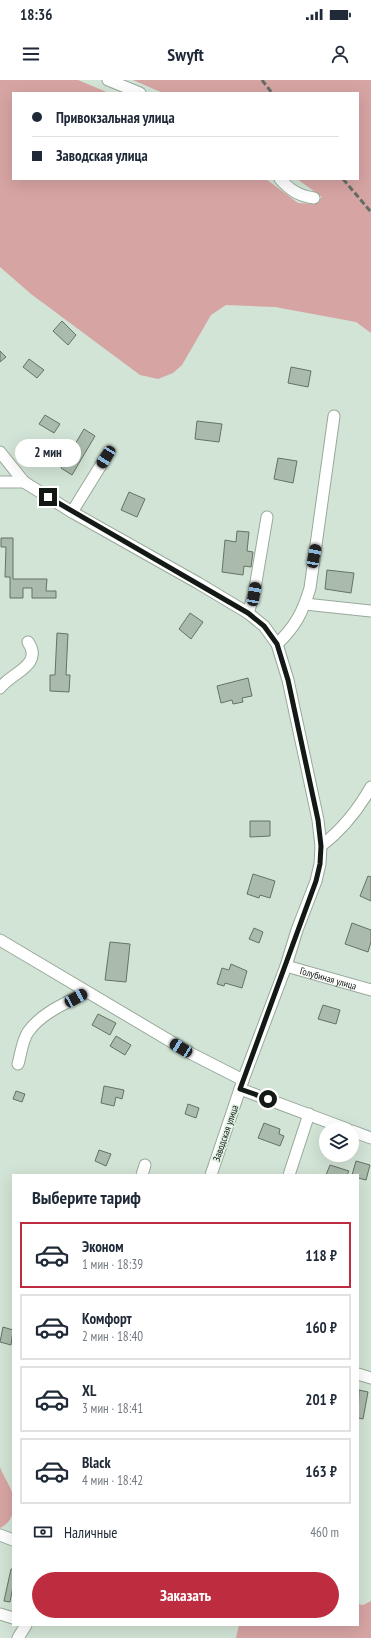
<!DOCTYPE html>
<html lang="ru">
<meta charset="utf-8">
<style>
:root{--surface:#fff;--page:#f2f2f3;--text:#1f2937;--muted:#747a83;--line:#e0e1e3;--accent:#be2d3f}
body{margin:0;font-family:"PT Sans Narrow",sans-serif;background:var(--page);color:var(--text);height:100vh;display:flex;flex-direction:column;font-size:15px;white-space:nowrap}
*{box-sizing:border-box;margin:0}
p{font-size:13px;color:var(--muted)}
.icon{flex:none;width:22px;height:22px;fill:none;stroke:currentColor;stroke-width:2;stroke-linecap:round;stroke-linejoin:round}
.map{position:relative;flex:1;overflow:hidden}
.panel{position:absolute;left:12px;top:1094px;width:347px;height:452px;display:flex;flex-direction:column;background:var(--surface);border-radius:0px;box-shadow:0 4px 16px #0002}
.panel>*{flex:none}
.top-card{position:absolute;left:12px;top:12px;width:347px;height:88px;border-radius:0px;box-shadow:0 4px 16px #0002;display:grid;align-content:center;height:88px;padding:0 20px;background:var(--surface)}
.fabs{position:absolute;left:319px;top:1042px;display:grid;gap:8px}
.fabs a{display:grid;place-items:center;width:40px;height:40px;border-radius:50%;background:var(--surface);box-shadow:0 4px 16px #0002;font-size:20px}
.end{position:absolute;width:18px;height:18px;margin:-9px;border:5px solid #131914;background:#fff;box-shadow:0 0 0 2px #fff}
.from{border-radius:50%}
.bubble{position:absolute;height:28px;border-radius:14px;background:var(--surface);box-shadow:0 4px 16px #0002;font-size:13px;font-weight:800;line-height:28px;text-align:center}
.car{position:absolute;width:12px;height:24px;margin:-12px -6px;border-radius:5px;box-shadow:0 0 3px 1px #0007;background:linear-gradient(#222 24%,#8ab4d8 0 40%,#222 0 76%,#8ab4d8 0 86%,#222 0)}
.top-card b{display:flex;align-items:center;gap:14px;height:38px;font-size:15px}
.top-card b+b{border-top:1px solid var(--line)}
.top-card i{width:10px;height:10px;background:var(--text)}
ul{padding:0;list-style:none}
li{display:flex;align-items:center;gap:12px;height:66px;margin:0 8px 6px;padding:0 12px;border:2px solid var(--line);border-radius:0px}
li div{flex:1}
li b{display:block;font-size:15px}
li em{font-style:normal;font-weight:800}
li.current{border-color:var(--accent)}
li>.icon{width:36px;height:36px;stroke-width:1.5}
h2{padding:0 20px;font-size:18px;line-height:48px}
.pay{display:flex;align-items:center;gap:10px;height:44px;padding:0 20px;font-size:15px}
.pay p{margin-inline-start:auto}
.cta{display:flex;gap:8px;margin-top:auto;padding:8px 20px}
.cta a{flex:1;height:46px;border-radius:24px;background:var(--accent);color:#fff;font-size:16px;font-weight:800;line-height:46px;text-align:center}
.status{display:flex;justify-content:space-between;align-items:center;height:28px;padding:0 20px;background:var(--surface);direction:ltr}
.status svg{height:11px;fill:currentColor}
header{display:flex;justify-content:space-between;align-items:center;height:52px;padding:0 20px;background:var(--surface);font-size:18px;font-weight:800}
.map>svg:first-child{display:block}
</style>
<div class="status"><b>18:36</b><svg viewBox="0 0 49 12"><path d="M0 12V9h3v3zM5 12V6h3v6zM10 12V3h3v9zM15 12V0h3v12zM26 1h20v11H26zM47 4h2v5h-2z"/></svg></div>
<header><svg class="icon" aria-label="menu" viewBox="0 0 24 24"><path d="M4 6h16M4 12h16M4 18h16"/></svg>Swyft<svg class="icon" aria-label="person" viewBox="0 0 24 24"><circle cx="12" cy="8" r="4"/><path d="M4 21q1-7 8-7t8 7"/></svg></header>
<div class="map">
<svg width="371" height="1558" viewBox="0 0 371 1558">
<rect width="100%" height="100%" fill="#d2e4d5"/>
<!-- green -->
<path fill="#d6a4a3" d="M0 0H78L109 13H13V99H266L298 123 314 124 322 117 297 99H358V13H163L133 0H371V253L356 242 275 227 226 225 211 235 182 285 173 293 158 299 140 295 31 214 0 187Z
M0 1387C3 1396 12 1408 13 1416 15 1429 13 1442 0 1448Z
M371 1521V1558H236L239 1545H358V1524L363 1525Z"/>
<!-- building -->
<path fill="#aabbac" stroke="#637365" d="M62 241 76 255 68 265 53 251Z
M0 271 6 277 0 282Z
M29 279 44 290 37 298 23 287Z
M291 287 311 291 308 307 288 303Z
M45 335 60 344 54 353 39 344Z
M197 341 222 344 219 362 195 359Z
M84 349 95 356 72 395 61 388Z
M278 378 297 381 293 403 274 399Z
M129 412 145 419 137 437 121 430Z
M237 451 249 452 247 471 253 472 251 487 244 486 243 495 222 492 225 460 236 462Z
M1 458H13V499H47L46 511H56V518H32V508H23V518H10V497H5L6 467H1Z
M327 490 354 493 351 513 325 509Z
M190 533 203 542 191 559 179 549Z
M57 553 68 554 66 595H70L69 612 50 611V595H55Z
M248 598 252 616 242 618 243 622 233 624 232 620 221 623 217 606Z
M250 741H270V756L250 757Z
M253 794 275 801 270 818 260 815 259 818 247 814Z
M368 796 371 797V821L360 816Z
M352 843 371 850V862L368 872 345 864Z
M254 848 263 852 259 863 249 859Z
M110 862 130 864 126 902 105 900Z
M231 884 247 891 242 908 225 903 224 906 217 904 222 888 229 890Z
M323 925 340 930 336 944 318 939Z
M98 934 116 943 110 955 92 945Z
M116 956 131 965 125 975 110 966Z
M104 1006 124 1010 122 1019 116 1017 114 1026 101 1023Z
M16 1011 25 1014 22 1022 13 1019Z
M188 1024 199 1028 196 1038 185 1034Z
M264 1043 280 1049 279 1054 284 1056 280 1066 258 1058Z
M99 1070 111 1074 106 1086 95 1081Z
M356 1081 370 1085 366 1100 358 1098V1095H352Z
M330 1085 349 1091 347 1095H326Z
M3 1247 13 1250 11 1265 0 1262Z
M359 1310 368 1312 363 1339 358 1338Z
M11 1489H13V1506L10 1522 4 1521Z"/>
<g fill="none" stroke-linecap="round" stroke-linejoin="round">
<!-- minor casing -->
<g stroke="#98a99a" stroke-width="13">
<g id="minor">
<path d="M108 0 140 13"/>
<path d="M280 99C290 110 299 116 314 118"/>
<path d="M0 372 24 402 72 432 198 503 248 533 264 546 277 564 288 600 318 740 321 766 320 784 316 801 297 850 286 886 243 1000 211 1095"/>
<path d="M0 402H24"/>
<path d="M72 432 106 377"/>
<path d="M305 524 371 531"/>
<path d="M248 533 254 514 267 437"/>
<path d="M277 564C295 547 303 532 310 508L334 336"/>
<path d="M0 608C11 593 44 585 28 562"/>
<path d="M321 766C342 750 358 730 371 707"/>
<path d="M0 860 192 974 243 1000"/>
<path id="s1" d="M286 886 371 910"/>
<path d="M18 984C21 974 22 961 28 952 42 932 67 923 87 912"/>
<path d="M240 1009 347 1049"/>
<path d="M352 1051 371 1058"/>
<path d="M142 1095 145 1085"/>
<path d="M289 1095 309 1034"/>
<path d="M358 1294 371 1298"/>
<path d="M0 1455 13 1460"/>
<path d="M0 1534 13 1538"/>
<path d="M18 1558 26 1545"/>
</g>
</g>
<!-- minor -->
<use href="#minor" stroke="#fff" stroke-width="11"/>
<!-- rail -->
<path stroke="#626d63" stroke-width="3" stroke-dasharray="6 3" stroke-linecap="butt" d="M262 0 272 13
M343 99 371 132"/>
</g>
<g fill="none" stroke-linecap="round" stroke-linejoin="round">
<!-- route -->
<path stroke="#131914" stroke-width="5" d="M48 417 248 533 264 546 277 564 288 600 318 740 321 766 320 784 316 801 240 1009 268 1019"/>
</g>
<g text-anchor="middle" stroke-width="3" stroke-linejoin="round" paint-order="stroke">
<!-- street labels -->
<g font-size="10" fill="#131914" stroke="#dff1e2">
<text dy="4" stroke="none"><textPath href="#s1" startOffset="44">Голубиная улица</textPath></text>
<text transform="translate(225 1053) rotate(-71)" y="4">Заводская улица</text>
</g>
</g>
</svg>
<div class="fabs">
<a><svg class="icon" aria-label="layers" viewBox="0 0 24 24"><path d="M12 4l9 5-9 5-9-5zM3 14l9 5 9-5"/></svg></a>
</div>
<i class="end from" style="left:268px;top:1019px"></i>
<i class="end" style="left:48px;top:417px"></i>
<div class="bubble" style="left:15px;top:359px;width:66px">2 мин</div>
<i class="car" style="left:106px;top:377px;rotate:212deg"></i>
<i class="car" style="left:314px;top:476px;rotate:11deg"></i>
<i class="car" style="left:254px;top:514px;rotate:10deg"></i>
<i class="car" style="left:76px;top:918px;rotate:61deg"></i>
<i class="car" style="left:181px;top:968px;rotate:301deg"></i>
<div class="top-card">
<b><i class="from"></i>Привокзальная улица</b>
<b><i></i>Заводская улица</b>
</div>
<section class="panel">
<h2>Выберите тариф</h2>
<ul>
<li class="current"><svg class="icon" aria-label="car" viewBox="0 0 24 24"><path d="M5 17H2v-5l4-1 3-4h7l3 4 3 1v5h-3M9 17h6M6 11h13"/><circle cx="7" cy="17" r="2"/><circle cx="17" cy="17" r="2"/></svg><div><b>Эконом</b><p>1 мин · 18:39</p></div><em>118 ₽</em></li>
<li><svg class="icon" aria-label="car" viewBox="0 0 24 24"><path d="M5 17H2v-5l4-1 3-4h7l3 4 3 1v5h-3M9 17h6M6 11h13"/><circle cx="7" cy="17" r="2"/><circle cx="17" cy="17" r="2"/></svg><div><b>Комфорт</b><p>2 мин · 18:40</p></div><em>160 ₽</em></li>
<li><svg class="icon" aria-label="car" viewBox="0 0 24 24"><path d="M5 17H2v-5l4-1 3-4h7l3 4 3 1v5h-3M9 17h6M6 11h13"/><circle cx="7" cy="17" r="2"/><circle cx="17" cy="17" r="2"/></svg><div><b>XL</b><p>3 мин · 18:41</p></div><em>201 ₽</em></li>
<li><svg class="icon" aria-label="car" viewBox="0 0 24 24"><path d="M5 17H2v-5l4-1 3-4h7l3 4 3 1v5h-3M9 17h6M6 11h13"/><circle cx="7" cy="17" r="2"/><circle cx="17" cy="17" r="2"/></svg><div><b>Black</b><p>4 мин · 18:42</p></div><em>163 ₽</em></li>
</ul>
<div class="pay"><svg class="icon" aria-label="cash" viewBox="0 0 24 24"><path d="M3 7h18v10H3z"/><circle cx="12" cy="12" r="2"/></svg>Наличные<p>460 m</p></div>
<div class="cta"><a>Заказать</a></div>
</section>
</div>
